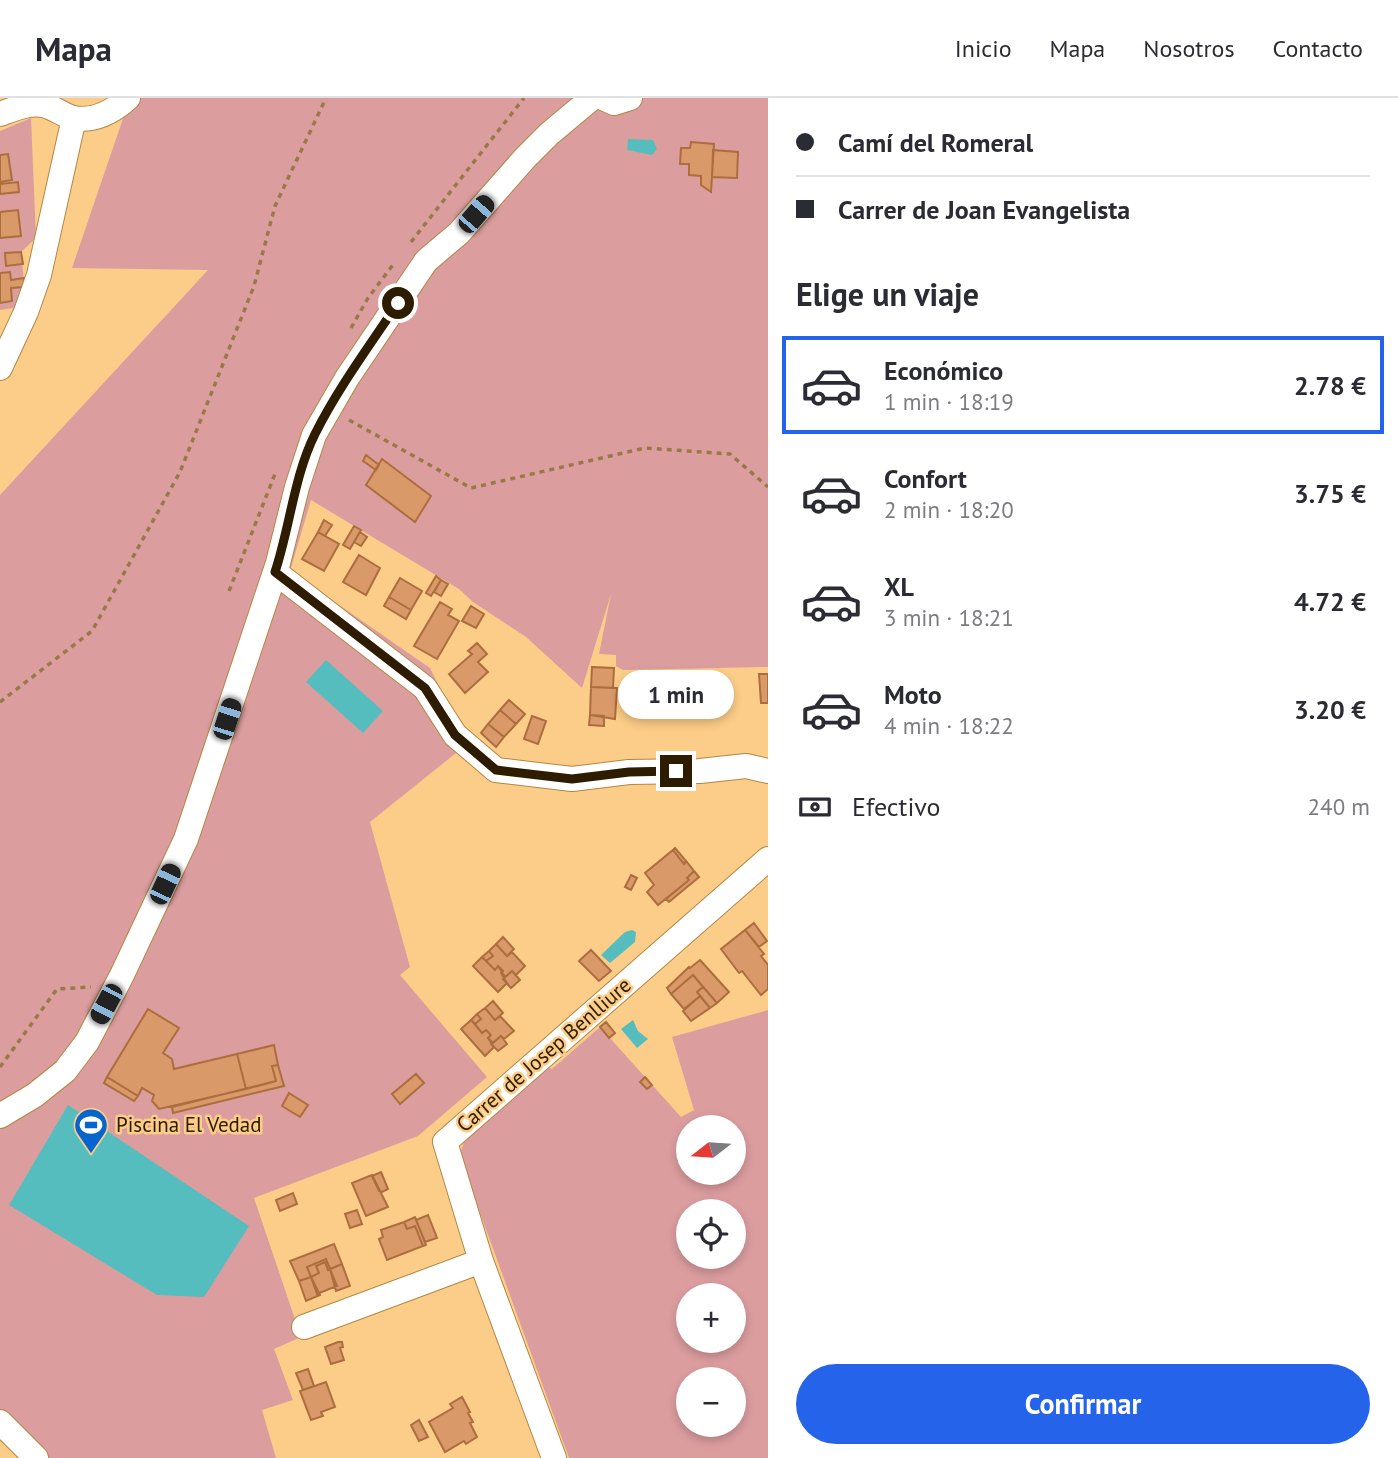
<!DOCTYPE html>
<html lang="es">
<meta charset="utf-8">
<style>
:root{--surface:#fff;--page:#f2f2f3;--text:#2b2b33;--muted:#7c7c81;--line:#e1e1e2;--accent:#2563eb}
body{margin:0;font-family:"PT Sans",sans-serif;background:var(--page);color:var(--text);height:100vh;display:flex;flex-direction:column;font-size:26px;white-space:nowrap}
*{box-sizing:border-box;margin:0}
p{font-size:23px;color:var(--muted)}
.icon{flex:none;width:38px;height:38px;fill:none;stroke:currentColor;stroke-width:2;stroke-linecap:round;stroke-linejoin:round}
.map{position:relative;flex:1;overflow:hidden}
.details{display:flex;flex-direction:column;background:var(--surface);width:630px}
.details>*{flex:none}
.banner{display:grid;align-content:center;height:154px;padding:0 28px;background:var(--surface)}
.needle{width:46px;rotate:253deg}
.buttons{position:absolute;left:676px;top:1017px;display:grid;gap:14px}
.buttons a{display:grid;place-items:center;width:70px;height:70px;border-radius:50%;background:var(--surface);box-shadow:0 4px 10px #0003;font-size:35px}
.end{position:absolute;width:32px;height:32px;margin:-16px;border:9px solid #2d1c00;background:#fff;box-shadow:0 0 0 4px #fff}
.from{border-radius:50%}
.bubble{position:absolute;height:49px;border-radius:24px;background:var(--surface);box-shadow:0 4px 10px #0003;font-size:23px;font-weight:800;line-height:49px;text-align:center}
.car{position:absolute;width:21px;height:42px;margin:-21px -10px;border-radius:9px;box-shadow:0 0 5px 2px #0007;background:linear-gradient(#222 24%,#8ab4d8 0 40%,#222 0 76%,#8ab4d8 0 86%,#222 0)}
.banner b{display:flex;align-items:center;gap:24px;height:66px;font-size:26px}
.banner b+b{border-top:2px solid var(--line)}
.banner i{width:18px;height:18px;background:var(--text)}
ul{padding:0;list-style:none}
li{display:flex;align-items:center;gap:21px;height:98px;margin:0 14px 10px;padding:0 14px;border:4px solid transparent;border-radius:0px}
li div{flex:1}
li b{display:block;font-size:26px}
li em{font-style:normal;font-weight:800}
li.current{border-color:var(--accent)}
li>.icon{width:63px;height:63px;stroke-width:1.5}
h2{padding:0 28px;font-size:32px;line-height:84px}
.pay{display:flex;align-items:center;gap:18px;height:77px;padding:0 28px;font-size:26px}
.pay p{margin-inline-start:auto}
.cta{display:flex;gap:14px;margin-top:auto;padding:14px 28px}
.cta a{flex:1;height:80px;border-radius:42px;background:var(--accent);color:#fff;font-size:28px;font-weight:800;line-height:80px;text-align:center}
header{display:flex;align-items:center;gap:42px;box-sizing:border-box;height:98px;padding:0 35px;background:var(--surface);border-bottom:2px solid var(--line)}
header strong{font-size:33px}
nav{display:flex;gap:38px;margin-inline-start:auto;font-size:24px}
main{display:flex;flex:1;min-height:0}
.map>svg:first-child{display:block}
</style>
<header>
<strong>Mapa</strong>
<nav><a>Inicio</a><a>Mapa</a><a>Nosotros</a><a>Contacto</a></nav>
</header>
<main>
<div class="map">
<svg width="768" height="1360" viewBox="0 0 768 1360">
<rect width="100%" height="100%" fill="#fccd88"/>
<!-- green -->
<path fill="#dc9d9f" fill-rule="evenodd" d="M130 0H768V569L623 572 616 568V557L599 556 611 496 582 590 526 539 473 504 459 491 311 402 290 473 430 570 454 618 471 643 370 724 410 869 400 877 487 979 418 1038 254 1100 301 1239 274 1251 293 1302 262 1312 276 1360H36L0 1324V397L208 172 72 170Z
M31 20 36 140 21 154 26 205 24 208 0 212V33Z
M768 912V1360H569L462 1065 461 1053 464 1043 549 969 552 971 600 929 681 1019 694 1012 672 939ZM688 1029H733V1074H688ZM688 1113H733V1158H688ZM688 1197H733V1242H688ZM688 1281H733V1326H688Z"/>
<!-- water -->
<path fill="#56bdbf" d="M628 41 653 42 657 51 652 57 627 52Z
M326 562 383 613 363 635 306 584Z
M632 832 636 834 635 844 610 865 601 857 625 834Z
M633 922 638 933 648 941 637 950 621 931Z
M68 1007 249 1128 204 1199 157 1197 9 1107Z"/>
<!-- building -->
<path fill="#da9968" stroke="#ac6e3e" stroke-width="2" d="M691 44 714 46 711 94 701 87V78L689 77V66H680L681 50H690Z
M713 52 738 54 737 80 712 79Z
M8 56 12 82 0 84V57Z
M18 84 19 94 0 96V86Z
M18 112 21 138 0 140V114Z
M21 154 23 166 6 168 5 155Z
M10 174 11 182 24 180V189L11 190 12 203 0 205V175Z
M366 357 379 367 376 372 363 363Z
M382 361 431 398 415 424 366 387Z
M324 422 332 427 325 438 318 434Z
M354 428 361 432 350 451 343 447Z
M318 434 339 446 324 473 302 461Z
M360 434 367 439 361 448 354 444Z
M359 457 380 470 366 497 343 484Z
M436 478 441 482 431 498 426 495Z
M400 480 422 493 411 512 389 499Z
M441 482 448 486 441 498 434 494Z
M389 499 411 512 406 521 384 508Z
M440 504 452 511 448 517 459 523 437 561 414 548Z
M471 508 484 516 476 530 462 523Z
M477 545 487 556 478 564 488 574 465 595 449 576 472 556 468 553Z
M592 569 614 570 613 590 591 589Z
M759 576H768V605H761Z
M591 589 617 590 615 621 590 617Z
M509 602 525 616 516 626 500 612Z
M500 612 516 626 504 639 488 626Z
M590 617 604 618V628L589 627Z
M532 618 546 623 538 646 524 641Z
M488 626 504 639 496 649 481 635Z
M675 750 686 763 684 766 673 752Z
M673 752 684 766 686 763 694 773 687 780 689 782 658 807 647 794 654 787 645 775Z
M694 773 699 779 669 804 666 801 689 782 687 780Z
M631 777 637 780 631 792 625 789Z
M754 825 767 843 759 849 745 832Z
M745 832 764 856 761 858 768 867V891L761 897 742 873 739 875 721 851Z
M503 839 514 851 507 858 496 846Z
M496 846 507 858 512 854 525 868 516 877 512 873 505 879 498 868 495 872 486 863 493 858 489 853Z
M591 852 611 873 599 883 579 863Z
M489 853 493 858 486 863 482 859Z
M482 859 495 872 498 868 503 873 501 875 507 885 498 894 473 868Z
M700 862 729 894 717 905 693 877 671 896 667 890 689 869 690 870Z
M512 873 520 882 511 890 503 881Z
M693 877 703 889 697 894 700 898 684 911 671 896Z
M703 889 717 905 710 910 697 894Z
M700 898 710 910 691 923 683 913Z
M493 903 503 915 495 922 485 910Z
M485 910 495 922 500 918 514 933 504 941 501 938 493 945 488 940 491 937 486 932 482 935 475 926 481 921 477 916Z
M148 911 179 930 163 955 172 961 174 971 237 956 246 991 159 1011 152 1003 154 997 142 990 138 998 107 979Z
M477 916 481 921 475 926 471 922Z
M471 922 482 935 486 932 491 937 488 940 494 949 485 958 461 931Z
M606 924 615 935 609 940 600 929Z
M501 938 507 946 498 953 491 946Z
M274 947 278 967 272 968 276 983 246 991 237 956Z
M278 967 284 988 173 1015 172 1009 276 983 272 968Z
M416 976 424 985 400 1006 392 996Z
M107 979 138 998 134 1003 104 985Z
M645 979 652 987 647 991 640 984Z
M289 995 308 1007 300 1019 282 1008Z
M381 1074 388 1091 382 1094 379 1093 372 1078Z
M372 1077 388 1109 366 1118 352 1085Z
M293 1095 297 1106 280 1113 276 1102Z
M357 1112 362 1126 350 1130 345 1116Z
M428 1117 437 1140 425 1144 416 1122Z
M415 1119 426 1147 423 1148 415 1128 407 1131 404 1124Z
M404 1124 407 1131 415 1128 423 1148 387 1162 379 1141 383 1139 381 1132Z
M334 1146 342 1166 330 1171 326 1161 307 1169 311 1179 299 1183 290 1163Z
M326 1161 330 1171 328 1172 325 1164 316 1168 319 1175 311 1179 307 1169Z
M325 1164 328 1172 330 1171 337 1188 317 1196 311 1179 319 1175 316 1168Z
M342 1166 350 1188 336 1193 330 1171Z
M311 1179 320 1197 306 1203 299 1183Z
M338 1244H342L343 1249 340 1250 344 1262 331 1266 325 1249Z
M308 1271 314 1288 303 1292 296 1275Z
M326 1284 335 1309 321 1314 323 1318 311 1322 300 1293Z
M462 1299 470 1314 468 1315 473 1324 470 1325 477 1339 466 1346 464 1343 445 1354 429 1324 453 1310 450 1306Z
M419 1322 428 1339 419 1343 411 1327Z"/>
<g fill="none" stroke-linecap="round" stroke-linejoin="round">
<!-- minor casing -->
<g stroke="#b28742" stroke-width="26">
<path id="minor" d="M603 0 614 5 630 0
M0 16C14 11 27 5 43 7 53 9 63 17 73 20 94 24 114 13 128 0
M0 270 26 214 39 177 74 20
M275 474 425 590 455 637 496 672 572 681 629 674 700 673 746 668 768 673
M0 1018 35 997 65 973 87 944 122 877 186 741 278 465 297 389 314 337 347 280 426 163 459 135 525 60 549 36 592 0
M304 1229 481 1163
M0 1324 36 1360
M554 1360 481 1163 445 1044 768 761"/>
</g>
<!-- path -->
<path stroke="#9a7948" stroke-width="3.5" stroke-dasharray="5 5" stroke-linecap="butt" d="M411 144 524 0
M351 230 368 200 395 164
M349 322 471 390 645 350 730 356 768 389
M229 493 275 376
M0 604 92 533 180 374 254 188 275 108 326 0
M0 969 57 891 91 889"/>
<!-- minor -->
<use href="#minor" stroke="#fff" stroke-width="24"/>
</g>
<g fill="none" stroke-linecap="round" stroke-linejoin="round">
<!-- route -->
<path stroke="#2d1c00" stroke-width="9" d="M398 205C370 247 338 290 315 336 294 378 290 429 275 474L425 590 455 637 496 672 572 681 629 674 676 673"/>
</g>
<!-- icons -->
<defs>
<g id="stadium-pin" transform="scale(1.75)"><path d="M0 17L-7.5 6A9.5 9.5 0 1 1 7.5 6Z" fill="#0564cd" stroke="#fccd88"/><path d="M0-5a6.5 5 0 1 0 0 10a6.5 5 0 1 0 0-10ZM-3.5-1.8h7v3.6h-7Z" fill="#fff"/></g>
</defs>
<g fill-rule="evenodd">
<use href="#stadium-pin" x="91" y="1027"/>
</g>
<g text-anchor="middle" stroke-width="5" stroke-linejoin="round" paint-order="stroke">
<!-- street labels -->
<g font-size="21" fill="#2d1c00" stroke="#fccd88">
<text transform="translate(544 957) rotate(-41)" y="7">Carrer de Josep Benlliure</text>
</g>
<!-- poi labels -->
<g font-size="21" fill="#2d1c00" stroke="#fccd88" text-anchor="start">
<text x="116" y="1034">Piscina El Vedad</text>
</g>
</g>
</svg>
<div class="buttons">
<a><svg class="needle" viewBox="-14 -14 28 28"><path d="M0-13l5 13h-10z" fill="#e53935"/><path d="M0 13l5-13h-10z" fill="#7c7c81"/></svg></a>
<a><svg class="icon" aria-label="locate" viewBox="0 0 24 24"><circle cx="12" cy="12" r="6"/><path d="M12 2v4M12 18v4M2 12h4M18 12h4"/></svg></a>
<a>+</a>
<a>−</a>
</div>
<i class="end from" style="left:398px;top:205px"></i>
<i class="end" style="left:676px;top:673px"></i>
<div class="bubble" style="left:618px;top:572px;width:116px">1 min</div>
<i class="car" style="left:476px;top:116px;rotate:41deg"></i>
<i class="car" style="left:227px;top:621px;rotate:18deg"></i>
<i class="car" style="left:165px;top:786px;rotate:25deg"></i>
<i class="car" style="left:106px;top:906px;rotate:208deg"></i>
</div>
<section class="details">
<div class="banner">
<b><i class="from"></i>Camí del Romeral</b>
<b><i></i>Carrer de Joan Evangelista</b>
</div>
<h2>Elige un viaje</h2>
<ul>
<li class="current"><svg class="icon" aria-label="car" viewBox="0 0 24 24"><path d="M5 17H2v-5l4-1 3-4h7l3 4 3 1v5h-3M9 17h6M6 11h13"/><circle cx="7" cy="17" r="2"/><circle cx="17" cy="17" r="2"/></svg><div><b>Económico</b><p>1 min · 18:19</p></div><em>2.78 €</em></li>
<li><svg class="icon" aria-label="car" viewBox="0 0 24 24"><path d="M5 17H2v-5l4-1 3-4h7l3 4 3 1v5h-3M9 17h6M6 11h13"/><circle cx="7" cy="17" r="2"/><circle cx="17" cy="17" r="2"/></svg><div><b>Confort</b><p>2 min · 18:20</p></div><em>3.75 €</em></li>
<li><svg class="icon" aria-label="car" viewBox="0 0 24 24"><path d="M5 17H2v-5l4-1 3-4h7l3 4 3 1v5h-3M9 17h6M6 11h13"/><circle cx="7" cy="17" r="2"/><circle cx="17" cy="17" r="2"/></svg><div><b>XL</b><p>3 min · 18:21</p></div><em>4.72 €</em></li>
<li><svg class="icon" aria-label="car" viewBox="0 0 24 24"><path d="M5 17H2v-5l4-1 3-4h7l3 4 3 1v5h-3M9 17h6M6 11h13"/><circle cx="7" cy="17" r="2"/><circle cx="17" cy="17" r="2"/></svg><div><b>Moto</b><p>4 min · 18:22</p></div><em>3.20 €</em></li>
</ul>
<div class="pay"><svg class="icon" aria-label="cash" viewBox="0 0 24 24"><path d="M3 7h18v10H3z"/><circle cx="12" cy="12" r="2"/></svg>Efectivo<p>240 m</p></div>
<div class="cta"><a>Confirmar</a></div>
</section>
</main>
